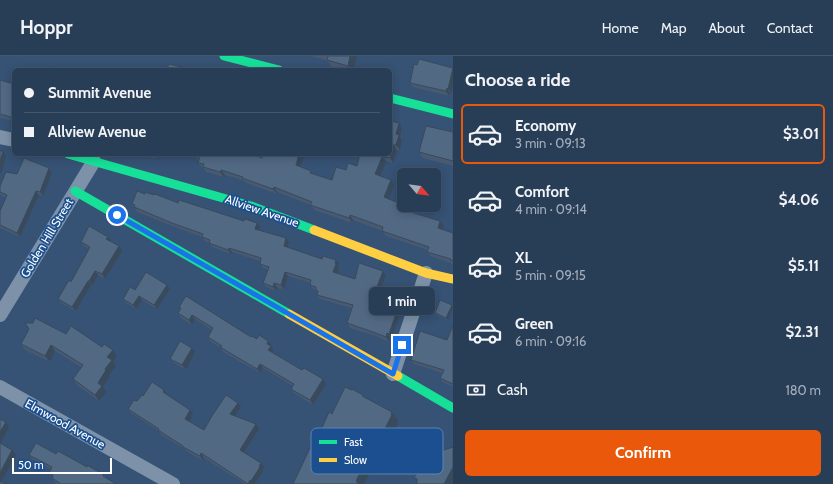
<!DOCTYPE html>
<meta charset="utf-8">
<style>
:root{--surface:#283e57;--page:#30455d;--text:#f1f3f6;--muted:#a5aeba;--line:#44576d;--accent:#ea580c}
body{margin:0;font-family:Cabin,sans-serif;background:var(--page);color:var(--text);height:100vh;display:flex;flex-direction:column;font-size:15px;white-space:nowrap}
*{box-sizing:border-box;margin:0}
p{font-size:13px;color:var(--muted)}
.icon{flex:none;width:22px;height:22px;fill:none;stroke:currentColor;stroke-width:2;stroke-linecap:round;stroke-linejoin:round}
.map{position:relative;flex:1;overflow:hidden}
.drawer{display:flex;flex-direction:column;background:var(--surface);width:380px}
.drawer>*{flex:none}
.hud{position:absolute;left:12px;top:12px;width:380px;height:88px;border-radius:6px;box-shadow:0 2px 10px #0003,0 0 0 1px var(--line);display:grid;align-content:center;height:88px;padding:0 12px;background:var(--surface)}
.needle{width:26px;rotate:119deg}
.controls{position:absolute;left:397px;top:112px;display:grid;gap:8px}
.controls a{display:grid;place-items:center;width:44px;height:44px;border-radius:6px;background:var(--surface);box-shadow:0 2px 10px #0003,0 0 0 1px var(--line);font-size:20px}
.scale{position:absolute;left:12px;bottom:10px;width:100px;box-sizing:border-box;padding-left:4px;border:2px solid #fff;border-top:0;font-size:11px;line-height:14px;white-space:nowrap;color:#fff;-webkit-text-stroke:3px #1b4f8f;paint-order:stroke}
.end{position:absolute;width:18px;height:18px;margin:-9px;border:5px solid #1a73e8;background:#fff;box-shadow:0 0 0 2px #fff}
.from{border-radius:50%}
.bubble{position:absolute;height:28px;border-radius:6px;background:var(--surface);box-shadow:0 2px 10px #0003,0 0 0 1px var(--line);font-size:13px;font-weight:700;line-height:28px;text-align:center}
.hud b{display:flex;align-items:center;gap:14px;height:38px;font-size:15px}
.hud b+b{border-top:1px solid var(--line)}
.hud i{width:10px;height:10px;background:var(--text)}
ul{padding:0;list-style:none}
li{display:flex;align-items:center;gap:12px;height:60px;margin:0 8px 6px;padding:0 4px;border:2px solid transparent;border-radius:6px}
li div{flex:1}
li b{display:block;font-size:15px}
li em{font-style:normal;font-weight:700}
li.active{border-color:var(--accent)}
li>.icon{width:36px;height:36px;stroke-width:1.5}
h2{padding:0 12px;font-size:18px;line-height:48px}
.pay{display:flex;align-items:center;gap:10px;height:44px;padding:0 12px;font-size:15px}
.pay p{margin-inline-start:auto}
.action{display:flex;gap:8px;margin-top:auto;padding:8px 12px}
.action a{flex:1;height:46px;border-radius:6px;background:var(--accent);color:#fff;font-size:16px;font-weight:700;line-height:46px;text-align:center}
header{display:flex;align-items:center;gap:24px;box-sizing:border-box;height:56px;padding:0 20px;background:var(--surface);border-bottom:1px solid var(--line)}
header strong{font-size:19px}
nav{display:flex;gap:22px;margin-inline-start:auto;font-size:14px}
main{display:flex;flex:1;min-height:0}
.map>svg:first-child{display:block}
</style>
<header>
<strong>Hoppr</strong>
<nav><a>Home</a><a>Map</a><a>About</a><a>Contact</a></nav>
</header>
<main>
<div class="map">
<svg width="453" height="428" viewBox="0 0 453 428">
<rect width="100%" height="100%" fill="#365274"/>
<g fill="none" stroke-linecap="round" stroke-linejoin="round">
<!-- street -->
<path stroke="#7d92a8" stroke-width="14" d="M0 81 14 84
M0 259 94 105
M393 318 426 217
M0 331 173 428"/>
<!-- fast -->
<path stroke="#16e098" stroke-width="9" d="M224 0 279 14
M390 42 453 58
M68 98 251 150 314 174
M75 135 289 258
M398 320 453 352"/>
<!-- slow -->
<path stroke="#ffcf43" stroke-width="9" d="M314 174 426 217 453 223
M289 258 398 320"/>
</g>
<!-- wall -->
<path fill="#475a72" d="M311 0H357L354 14H342L332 12 328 5Z
M417 9 453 12 451 37H450L449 40 413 31 410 27Z
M0 24 14 28V65L0 62Z
M399 67 402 72 400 81 402 84 400 94H397L393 107 386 105 380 120 394 129 389 143 406 150 410 155 409 156 440 165 444 170 442 174 453 177V208L431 200 427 196 428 194 386 180 382 175 353 164 352 167 314 154 311 149 277 136V138L246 127 245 125 225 119 224 121 206 116 204 112 202 111 198 107 199 104H198L195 99 262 102 305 98 300 111 313 118 332 124 346 114 357 110Z
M453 76V110L423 102 419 96Z
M143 98H158L156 103Z
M49 112 52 117 43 140 39 139 20 181 0 172V155L6 142 0 139V130L17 118Z
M145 138 154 139 260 171 259 174 289 186 288 192 339 208 338 211 339 212 337 217 355 223 386 219 381 232 405 244 392 282 390 281 389 286 376 280 350 272 347 267 351 252 320 243 317 239 318 237 316 234 313 233 310 229V227L288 220 284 234 277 231 276 235 266 231 263 227 268 214 263 212 260 208V205L232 196 231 198 212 191 209 187 205 185 202 181 175 171 137 156 132 148Z
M111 185 122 195 105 223 98 219 92 230 91 229 76 255 61 247 58 243 71 226 89 193 84 190 81 186Z
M170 233 157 253 142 244 136 253 126 247 123 243 135 234Z
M452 249 453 251 448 264 436 259 435 257Z
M179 251 257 283 268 285 272 289 271 290 274 295 273 297 302 314 323 323 326 328 313 349 294 337 291 333 293 330 263 312 260 317 223 296 221 292 211 286 208 281 212 274 195 263 192 269 181 262 178 257 181 252Z
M453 269V331L443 326 440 322 442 317 414 308 411 304 447 284Z
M66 278 102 291 117 300 113 305 116 310 109 319 110 320 103 331 106 336 99 345 77 329 73 323 81 311 55 295 50 306 25 294 21 288Z
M195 296 186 314 174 307 170 303Z
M164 334 167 338V339L193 358 189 366 204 374 241 351 235 360 256 368 259 373 244 397 261 407 264 411 263 414V415L255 428H245L204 402 203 405 186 395 185 393 161 379 159 375 131 357 128 353 137 345 143 340Z
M352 334 363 339 365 342 392 356 398 364 397 366 398 367 380 402 378 401 364 428H293L321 375V374L332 358Z
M56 398 104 419 107 422 116 428H57L55 427 52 422V421L49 417 51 413 32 403 29 399Z"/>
<!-- shaded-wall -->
<path fill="#394a5c" d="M350 0H357L354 14H351L348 10Z
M453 12V28L451 37 448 33Z
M447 32 450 37 449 40 446 35Z
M399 67 402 72 400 81 402 84 400 94 396 89V78Z
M393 89 397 94 393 107 390 102Z
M3 95 6 100 1 118 0 116V106Z
M153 98H158L156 103Z
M299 98H305L299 114 296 109Z
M382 101 386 105 379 123 375 118Z
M49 112 52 117 43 140 40 136Z
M221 114 225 119 224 121 220 116Z
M391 124 394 129 388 146 384 141Z
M274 131 277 136V138L273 133Z
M36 135 39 139 20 181 17 177Z
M406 150 410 155 408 159 404 154Z
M350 159 353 164 352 167 349 162Z
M440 165 444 170 441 177 438 172Z
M257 167 260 171 258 177 255 173Z
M108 181 111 185 110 188 106 183Z
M286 182 289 186 287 195 284 190Z
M119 190 122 195 105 223 102 218Z
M229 192 232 196 231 198 228 194Z
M336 204 339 208 338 211 339 212 336 221 333 216 335 207Z
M95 215 98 219 92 230 89 225Z
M383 215 386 219 380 235 377 231Z
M285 216 288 220 284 234 281 229Z
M88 225 91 229 76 255 72 251Z
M274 227 277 231 276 235 273 231Z
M167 229 170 233 157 253 154 249Z
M139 240 142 244 136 253 133 249Z
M402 240 405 244 392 282 389 278Z
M452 249 453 251 448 264 446 262Z
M192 259 195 263 192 269 189 264Z
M387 277 390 281 389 286 386 281Z
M268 285 272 289 271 290 274 295 271 299 268 294 267 288Z
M51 289 55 295 50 306 45 300Z
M192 292 195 296 186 314 182 309Z
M113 294 117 300 113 305 116 310 109 319 110 320 103 331 106 336 99 345 95 339 98 327 105 313 107 301Z
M260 308 263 312 260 317 257 313Z
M323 323 326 328 313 349 310 344Z
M164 334 167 338 166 340 163 336Z
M238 347 241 351 233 363 230 358Z
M190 354 193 358 188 368 185 363Z
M392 356 398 364 397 366 398 367 380 402 374 394Z
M6 366 9 371 0 388V376Z
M256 368 259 373 243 398 240 394Z
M372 393 378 401 364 428H358L356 425Z
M12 394 16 399 0 428V417Z
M201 397 204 402 203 405 200 400Z
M261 407 264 411 263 414V415L255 428H253L251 425Z
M453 411V428H444Z
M250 424 253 428H249Z"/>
<!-- building -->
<path fill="#526984" stroke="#394a5c" d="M328 0H350L348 10 327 4Z
M419 3 453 12 448 33 447 32 446 35 410 27 414 8 417 9Z
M169 8 194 14H166Z
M49 10 64 14H48Z
M0 24 14 28V62L0 58Z
M390 65 399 67 396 78 399 79 396 89H393L390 102 382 101 375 118 391 124 384 141 406 150 404 154 440 165 438 172 453 177V205L450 204 451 203 427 196 429 191 382 175 383 171 350 159 349 162 310 149 312 146 274 131 273 133 242 122 243 121 221 114 220 116 203 111 204 108 198 107 200 100 195 99V98H251L262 102 263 98H299L296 109 311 115 310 117 332 124 336 111 346 114 348 107 357 110 360 98H390Z
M426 70 453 76V105L419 96Z
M0 95H3L0 106Z
M24 102 49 112 40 136 36 135 17 177 0 169V155L7 139 0 136V130L6 116 17 118Z
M137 135 145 138V136L154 139 155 138 178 147 179 144 244 165 245 163 257 167 255 173 286 182 284 190 322 203 323 200 336 204 335 207 336 208 333 216 355 223 359 207 383 215 377 231 402 240 389 278 387 277 386 281 373 276 347 267 353 249 317 239 318 235 316 234V231L310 229 311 224 285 216 281 229 274 227 273 231 263 227 269 211 260 208 261 202 229 192 228 194 209 187 210 184 202 181 203 178 172 167 134 151 135 149 132 148Z
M89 170 108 181 106 183 119 190 102 218 95 215 89 225H88L72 251 58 243 69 224 71 226 90 191 81 186Z
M146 216 167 229 154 249 139 240 133 249 123 243 130 231 135 234Z
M186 240 251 281 252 280 257 283 259 279 268 285 267 288 271 290 268 294 302 314 304 312 323 323 310 344 291 333 294 328 260 308 257 313 220 291 222 290 208 281 213 272 192 259 189 264 178 257 181 252 179 251Z
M440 244 452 249 446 262 435 257Z
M35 262 66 278 71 270 102 291 104 288 113 294 107 301 112 304 105 313 106 314 98 327 102 330 95 339 73 323 83 309 51 289 45 300 21 288 29 273 25 267H33Z
M453 269V328L440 322 444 314 411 304 420 275 447 284Z
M180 285 192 292 182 309 170 303Z
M152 326 164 334 163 336 190 354 185 363 204 374 212 360 226 339 238 347 230 358 256 368 240 394 261 407 259 410 260 411 251 425 250 424 248 428 201 397 200 400 183 391V390L158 374 159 373 128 353 134 344 137 345 142 339 143 340Z
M345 331 352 334V333L363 339 362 340 392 356 391 358 392 359 374 394 372 393 356 425 358 427V428H293L310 392 312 393 322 374H321L329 356 332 358Z
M0 363 6 366 0 376Z
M0 387 12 394 0 417Z
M36 387 56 398 58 395 87 411V409L104 419 103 420 116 428H61L52 422 53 419 49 417 52 411 29 399Z
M432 391 433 392 434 391 441 395 453 391V411L444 428H417V423L414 422Z
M0 425 7 428H0Z"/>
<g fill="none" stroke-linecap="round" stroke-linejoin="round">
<!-- route -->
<path stroke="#1a73e8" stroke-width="5" d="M117 159 393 318 402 289"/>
</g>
<g text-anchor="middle" stroke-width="3.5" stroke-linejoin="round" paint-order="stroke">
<!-- street labels -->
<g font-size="12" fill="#fff" stroke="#1b4f8f">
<text transform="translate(262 155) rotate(19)" y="4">Allview Avenue</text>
<text transform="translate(47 182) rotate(-59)" y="4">Golden Hill Street</text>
<text transform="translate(65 368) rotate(29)" y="4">Elmwood Avenue</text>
</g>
</g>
<!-- legend -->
<rect x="311" y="372" width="132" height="46" rx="6" fill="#1b4f8f" stroke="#5f84b1" stroke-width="1"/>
<rect x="319" y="384" width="18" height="4" fill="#16e098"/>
<rect x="319" y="402" width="18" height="4" fill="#ffcf43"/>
<g font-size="11" fill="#fff">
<text x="344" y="390">Fast</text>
<text x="344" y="408">Slow</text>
</g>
</svg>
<div class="controls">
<a><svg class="needle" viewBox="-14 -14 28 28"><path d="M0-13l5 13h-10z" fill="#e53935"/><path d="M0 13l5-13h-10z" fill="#a5aeba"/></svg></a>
</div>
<div class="scale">50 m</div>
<i class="end from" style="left:117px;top:159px"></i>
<i class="end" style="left:402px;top:289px"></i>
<div class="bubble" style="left:369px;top:231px;width:66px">1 min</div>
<div class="hud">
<b><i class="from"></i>Summit Avenue</b>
<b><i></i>Allview Avenue</b>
</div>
</div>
<section class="drawer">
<h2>Choose a ride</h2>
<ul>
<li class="active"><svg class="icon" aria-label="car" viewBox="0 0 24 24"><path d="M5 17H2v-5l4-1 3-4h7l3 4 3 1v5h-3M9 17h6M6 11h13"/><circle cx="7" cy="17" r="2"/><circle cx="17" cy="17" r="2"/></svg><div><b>Economy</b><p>3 min · 09:13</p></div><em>$3.01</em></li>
<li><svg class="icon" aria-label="car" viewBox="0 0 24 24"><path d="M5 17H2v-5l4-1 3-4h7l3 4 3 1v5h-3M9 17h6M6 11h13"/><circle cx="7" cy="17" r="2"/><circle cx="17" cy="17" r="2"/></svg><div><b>Comfort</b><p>4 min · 09:14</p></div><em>$4.06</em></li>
<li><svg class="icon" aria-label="car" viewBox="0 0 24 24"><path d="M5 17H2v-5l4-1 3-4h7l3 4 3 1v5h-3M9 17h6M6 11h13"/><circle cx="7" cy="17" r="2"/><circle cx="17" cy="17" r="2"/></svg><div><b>XL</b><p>5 min · 09:15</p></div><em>$5.11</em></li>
<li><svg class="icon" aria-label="car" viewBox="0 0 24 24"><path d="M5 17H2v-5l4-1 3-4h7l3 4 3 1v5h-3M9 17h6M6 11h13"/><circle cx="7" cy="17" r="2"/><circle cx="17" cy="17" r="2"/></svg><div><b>Green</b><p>6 min · 09:16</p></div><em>$2.31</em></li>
</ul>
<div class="pay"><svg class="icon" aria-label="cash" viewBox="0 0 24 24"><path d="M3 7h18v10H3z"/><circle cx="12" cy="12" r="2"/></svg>Cash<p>180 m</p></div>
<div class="action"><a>Confirm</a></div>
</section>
</main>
